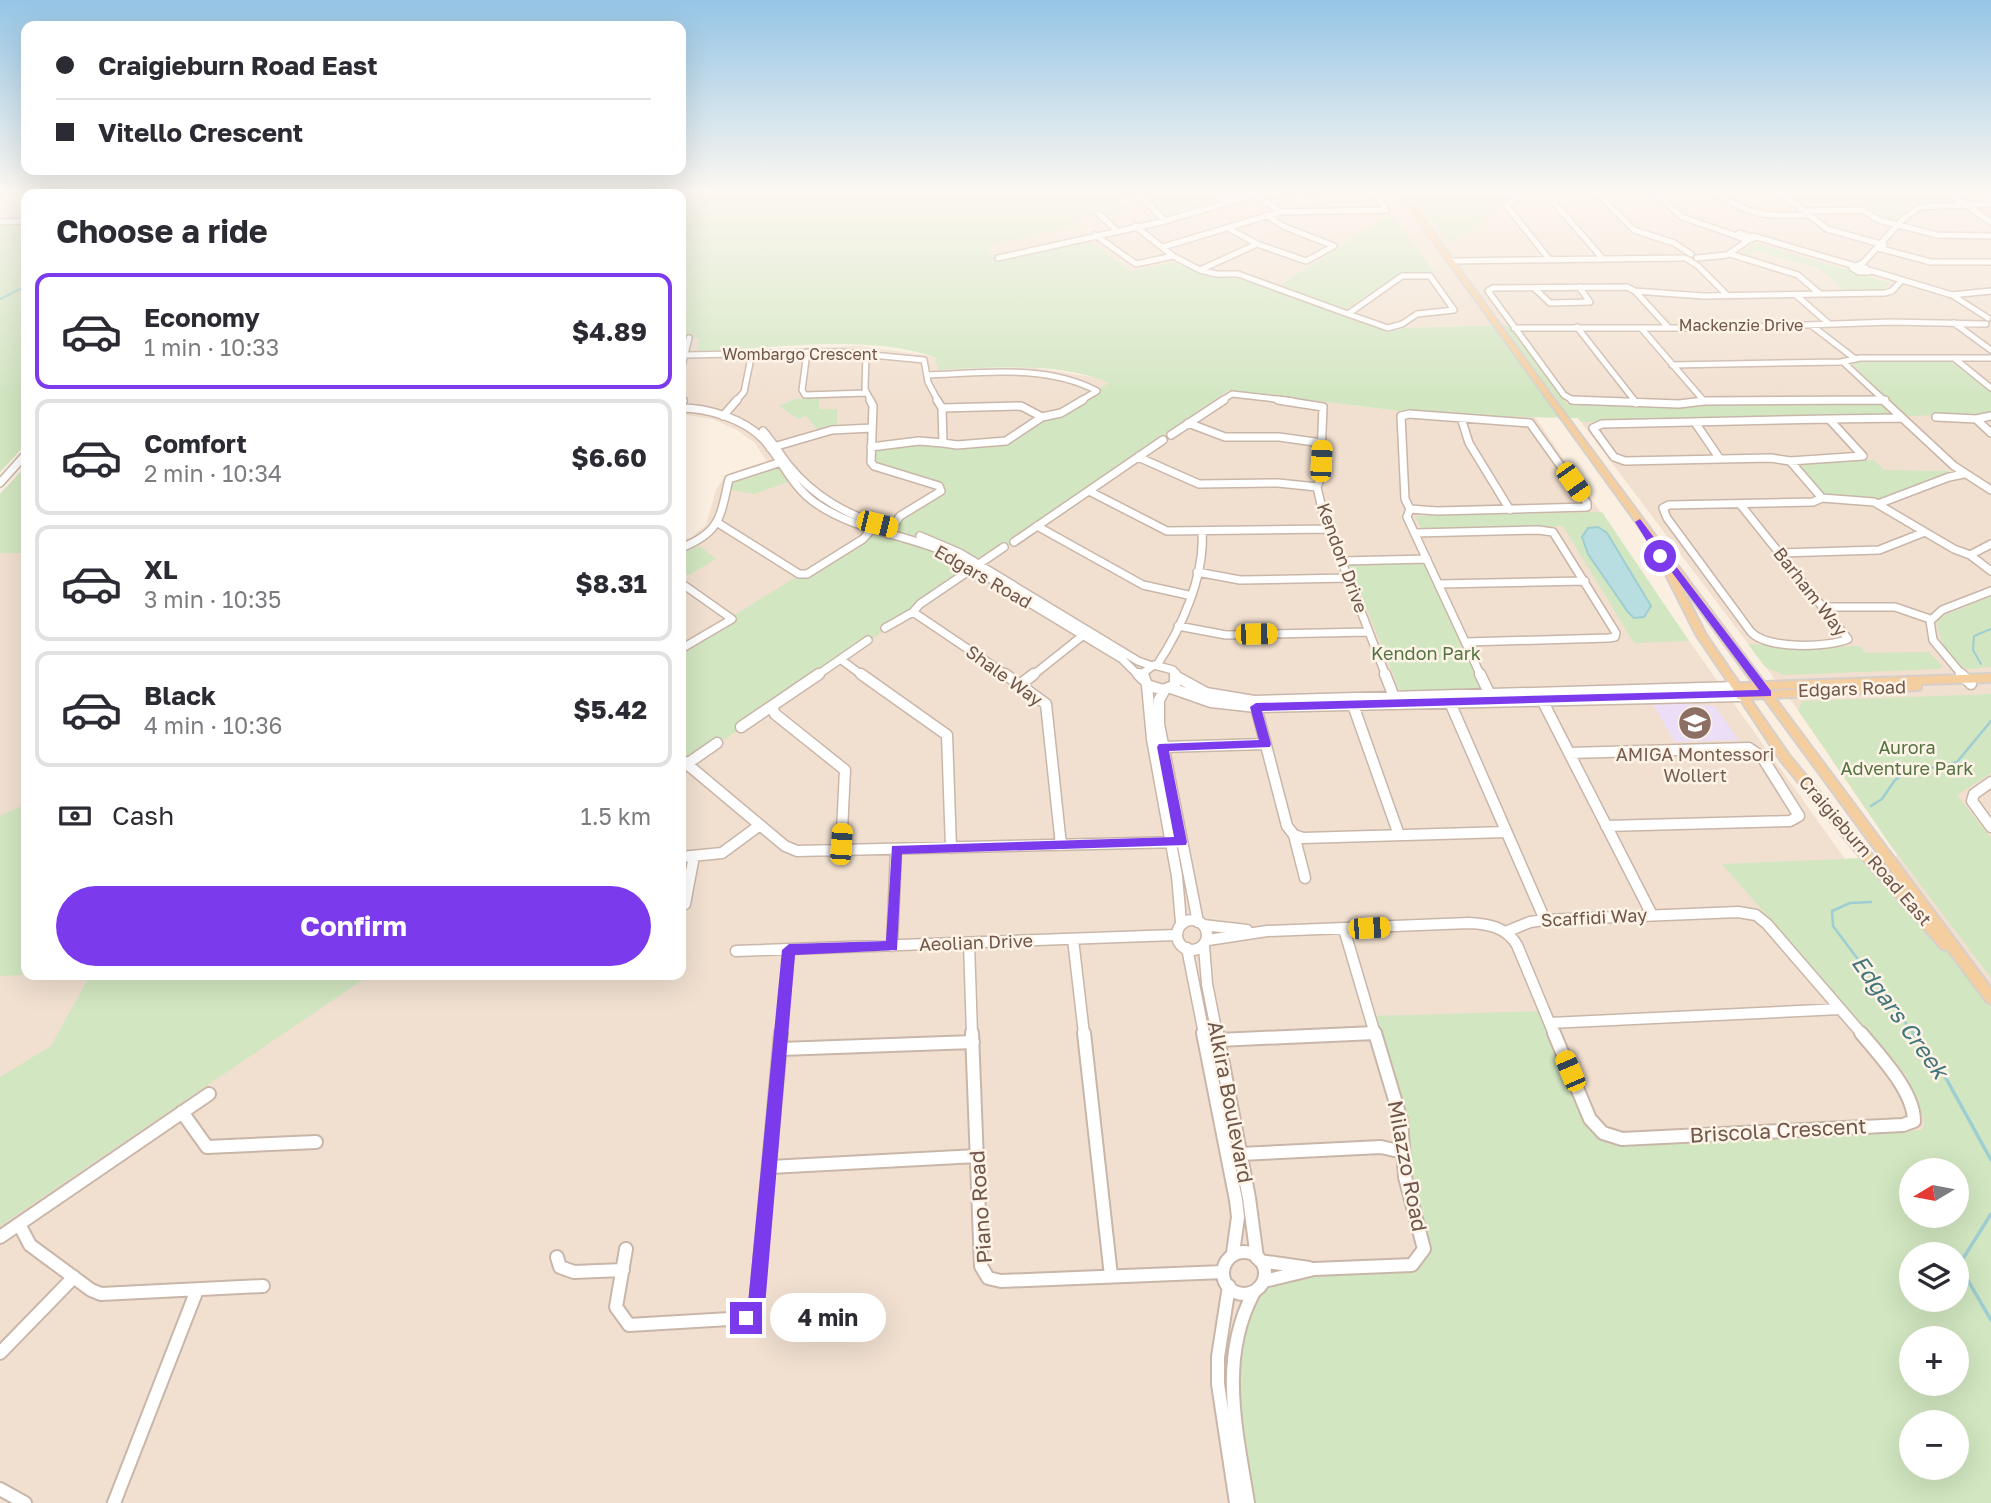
<!DOCTYPE html>
<meta charset="utf-8">
<style>
:root{--surface:#fff;--page:#f7f7f7;--text:#2b2b33;--muted:#7c7c81;--line:#e1e1e2;--accent:#7c3aed}
body{margin:0;font-family:"Golos Text",sans-serif;background:var(--page);color:var(--text);height:100vh;display:flex;flex-direction:column;font-size:26px;white-space:nowrap}
*{box-sizing:border-box;margin:0}
p{font-size:23px;color:var(--muted)}
.icon{flex:none;width:38px;height:38px;fill:none;stroke:currentColor;stroke-width:2;stroke-linecap:round;stroke-linejoin:round}
.map{position:relative;flex:1;overflow:hidden}
.drawer{position:absolute;left:21px;top:189px;width:665px;height:791px;display:flex;flex-direction:column;background:var(--surface);border-radius:14px;box-shadow:0 7px 28px #0002}
.drawer>*{flex:none}
.hud{position:absolute;left:21px;top:21px;width:665px;height:154px;border-radius:14px;box-shadow:0 7px 28px #0002;display:grid;align-content:center;height:154px;padding:0 35px;background:var(--surface)}
.needle{width:46px;rotate:260deg}
.controls{position:absolute;left:1899px;top:1158px;display:grid;gap:14px}
.controls a{display:grid;place-items:center;width:70px;height:70px;border-radius:50%;background:var(--surface);box-shadow:0 7px 28px #0002;font-size:35px}
.end{position:absolute;width:32px;height:32px;margin:-16px;border:9px solid #7c3aed;background:#fff;box-shadow:0 0 0 4px #fff}
.from{border-radius:50%}
.bubble{position:absolute;height:49px;border-radius:24px;background:var(--surface);box-shadow:0 7px 28px #0002;font-size:23px;font-weight:700;line-height:49px;text-align:center}
.car{position:absolute;width:21px;height:42px;margin:-21px -10px;border-radius:9px;box-shadow:0 0 5px 2px #0007;background:linear-gradient(#f5c518 24%,#345 0 40%,#f5c518 0 76%,#345 0 86%,#f5c518 0)}
.hud b{display:flex;align-items:center;gap:24px;height:66px;font-size:26px}
.hud b+b{border-top:2px solid var(--line)}
.hud i{width:18px;height:18px;background:var(--text)}
ul{padding:0;list-style:none}
li{display:flex;align-items:center;gap:21px;height:116px;margin:0 14px 10px;padding:0 21px;border:4px solid var(--line);border-radius:14px}
li div{flex:1}
li b{display:block;font-size:26px}
li em{font-style:normal;font-weight:700}
li.active{border-color:var(--accent)}
li>.icon{width:63px;height:63px;stroke-width:1.5}
h2{padding:0 35px;font-size:32px;line-height:84px}
.pay{display:flex;align-items:center;gap:18px;height:77px;padding:0 35px;font-size:26px}
.pay p{margin-inline-start:auto}
.button{display:flex;gap:14px;margin-top:auto;padding:14px 35px}
.button a{flex:1;height:80px;border-radius:42px;background:var(--accent);color:#fff;font-size:28px;font-weight:700;line-height:80px;text-align:center}
.map>svg:first-child{display:block}
</style>
<div class="map">
<svg width="1991" height="1503" viewBox="0 0 1991 1503">
<rect width="100%" height="100%" fill="#faefe1"/>
<!-- residential -->
<path fill="#f1e0d0" fill-rule="evenodd" d="M278 191H627L275 194Z
M1098 191H1991V1503H0V553H26V975H681V538H691L706 525 716 490 724 477 767 462 755 443 737 430 712 419 681 414V338L700 337 697 349 701 351 860 346 932 356 937 360 938 370 1030 367 1098 378 1193 413 1229 390 1391 410 1535 417 1689 641 1845 859 1898 856 1798 710 1508 325 1403 328 1391 332 1239 279 1209 277 1173 262 1130 271 1091 241 1001 261 984 246 1079 224 1073 220 1127 212 1120 203ZM1911 1171H1956V1216H1911ZM1911 1255H1956V1300H1911ZM1911 1339H1956V1384H1911ZM1911 1423H1956V1468H1911Z"/>
<!-- education -->
<path fill="#ecdef6" d="M1682 704 1715 706 1738 740 1675 742 1653 705Z"/>
<!-- green -->
<path fill="#d2e6c1" fill-rule="evenodd" d="M627 191H1205L1217 200 1168 217 1149 199 1119 197 1120 203 1128 213 1074 220 1079 225 985 247 1001 261 1091 241 1130 271 1173 262 1209 277 1239 279 1269 288 1391 332 1403 328 1508 325 1568 405 1879 402 1886 404 1896 416 1581 422 1578 418 1469 416 1391 410 1229 390 1194 413 1199 416 681 769V648L937 490 874 466 871 447 919 441 1002 442 1042 417H1051L1109 383C1058 361 992 368 938 370L935 357C862 333 776 349 701 351L697 349 699 338H681V194H402Z
M1431 191H1518L1499 204 1501 208 1450 243 1412 197Z
M1787 191H1867L1884 195H1947L1956 202 1916 203 1890 221 1876 216 1854 200H1796Z
M1387 214H1392L1434 272 1400 273 1346 309 1280 285 1388 216Z
M26 222V444L0 472V223Z
M1753 243H1756L1891 283 1883 290 1845 291 1820 269 1754 250 1746 258 1740 256Z
M1864 360H1948L1991 390V414L1906 416 1852 364Z
M795 399H819V409H837V425L817 429 806 416 798 419 779 406Z
M1874 460 1884 470 1949 471 1948 474 1880 500 1867 497 1833 499 1823 495 1796 465 1799 461Z
M778 463 791 481 754 494 725 489 729 479Z
M26 466V553H0V494Z
M1602 512 1689 641 1634 643 1563 526 1422 530 1415 516Z
M699 546 716 559 689 575 681 573V554Z
M1425 563 1486 692 1401 694 1349 565Z
M1991 596V667C1984 667 1976 669 1969 669 1953 667 1935 635 1937 621L1943 616Z
M1748 644 1805 648 1860 646 1866 653 1929 652 1942 666 1940 669 1784 675 1765 667Z
M1991 694V773L1957 795 1991 838V978L1889 843 1798 710 1803 701Z
M26 804 27 975 0 976V816Z
M1864 858 1933 935 1991 1007V1503H1251L1241 1434 1235 1365 1254 1297 1266 1283 1292 1276 1413 1268 1420 1265 1427 1249 1374 1016 1539 1011 1587 1125 1597 1136 1610 1144 1921 1130 1924 1126 1923 1118 1906 1075 1722 864ZM1911 1171H1956V1216H1911ZM1911 1255H1956V1300H1911ZM1911 1339H1956V1384H1911ZM1911 1423H1956V1468H1911Z
M90 975H370L0 1226V1077L51 1046Z"/>
<!-- water -->
<path fill="#b8dee1" stroke="#9fced2" stroke-width="2" d="M1598 527 1607 533 1651 606 1644 617 1634 618 1628 612 1588 554 1582 537 1588 528Z"/>
<g fill="none" stroke-linecap="round" stroke-linejoin="round">
<!-- stream-far2 -->
<path stroke="#9fced2" stroke-width="2" d="M168 194 174 191
M0 299 26 286
M1981 664 1973 650 1974 636 1991 629"/>
<!-- stream-far1 -->
<path stroke="#9fced2" stroke-width="2.5" d="M1871 806 1882 799 1895 780 1905 774 1957 762 1991 721
M1871 902 1850 903 1832 911 1833 926 1914 1034"/>
<!-- stream -->
<path stroke="#9fced2" stroke-width="3.5" d="M1913 1033 1942 1071 1991 1160
M1991 1214 1959 1265 1991 1320"/>
<!-- minor-far3 casing -->
<g stroke="#c9b6a9" stroke-width="8">
<path id="minor-far3" d="M1211 191 1227 201
M1525 191 1506 205 1549 259
M1544 191 1603 259
M1595 191 1634 230 1674 243 1691 254
M1653 191 1682 217 1737 236
M1715 191C1748 217 1767 216 1808 215
M1779 191 1827 229 1884 245
M1871 191 1884 194 1949 193
M1945 191 1991 222
M1974 191 1991 202
M1418 192 1422 191
M148 194 154 191
M269 194 272 191
M1256 194 1280 212
M1143 198 1165 221
M1804 211 1862 210 1879 220 1937 235 1991 236
M1099 214 1116 230
M0 222 26 221
M1135 226 1173 256 1200 270 1216 274H1238L1348 314
M1228 228 1257 244 1306 261 1334 246 1285 227 1266 215
M1739 233 1754 238 1746 240 1737 236Z
M1095 235 1136 264 1173 256
M1753 236 1855 266
M1163 247 1280 212 1386 210 1373 191
M1878 248 1931 262H1991
M1730 254 1798 275 1820 294
M998 258 1165 221 1256 194 1331 191
M1697 258 1727 255 1749 240
M1687 259 1698 266 1728 296
M1452 261 1684 258
M1855 266 1866 268 1869 272H1859L1852 268Z
M1856 266 1863 263 1902 220 1920 207 1991 204
M1200 270 1257 244
M1869 270 1952 295 1988 318
M1402 276H1430L1454 310 1417 314 1402 324 1388 328 1348 314Z
M1534 288 1550 303 1590 302 1579 287
M1635 291 1703 296 1885 293 1892 291 1902 280
M1796 295 1828 323
M1951 295 1991 291
M1954 323 1991 350
M1811 325 1854 358
M1577 327 1635 401
M1514 328H1723L1891 322 1986 324
M1641 328 1704 401
M807 352 802 390 805 395 867 393
M866 353 865 389 871 401
M685 355 841 352 924 360 928 382 938 401
M1954 358 1991 388
M1843 362 1885 401
M1672 365 1841 362 1860 358H1991
M681 370 689 338
M927 375C983 373 1045 364 1097 391L1080 401
M681 398 684 401
M736 401 744 392 752 353
M1221 401 1232 394 1293 401
M1585 401H1574L1564 395 1488 291 1493 288 1627 287 1635 291 1667 326
M1701 401 1885 400"/>
</g>
<!-- minor-far2 casing -->
<g stroke="#c9b6a9" stroke-width="10">
<path id="minor-far2" d="M870 400 873 406 871 462 874 466 939 486 941 491 900 516 892 528
M1278 400 1323 407 1320 479 1317 487 1323 513 1386 676
M1572 400 1679 404 1704 401 1885 400
M1633 400 1636 403
M1883 400 1954 466 1991 490
M681 407 683 400
M681 408C708 408 745 419 764 440 782 460 791 485 814 502 853 530 900 533 943 551 964 560 984 575 1003 587 1043 611 1082 635 1122 659L1139 676
M942 408 1021 406 1042 417
M1409 414 1530 423 1587 503V507L1437 511 1410 509 1405 499 1401 416Z
M723 416 737 400
M1991 416 1976 419 1991 433
M1936 417 1976 419
M1461 418 1469 443 1510 510
M1829 419 1863 456 1790 461 1771 458 1625 461 1614 457 1593 428 1602 424Z
M1829 419 1902 418
M1188 423 1225 437H1279L1322 443
M1696 424 1720 459
M763 431C773 442 780 455 789 466 815 498 848 515 886 527
M1171 435 1224 400
M943 443 957 445 1006 441 1042 417 1061 413 1083 400
M871 447 919 441 943 443 942 408 937 400
M770 448 832 430 872 428
M1138 457 1199 484 1278 483 1317 487
M1790 461 1822 498
M0 483 26 454
M1089 491 1167 531 1329 529
M1740 504 1848 639C1827 648 1767 649 1751 632L1667 518 1663 508 1669 505 1813 502 1822 498 1874 502 1954 549 1970 555 1991 571
M1878 504 1949 477 1964 474
M1410 509 1407 517 1481 676
M718 523 799 574H807L863 539 871 530
M1037 526 1143 585 1188 595
M1415 533 1538 530 1553 532 1616 633 1615 637 1609 638 1466 642
M920 536 960 553 1138 661 1152 666
M1014 542 1163 440
M681 548C721 532 720 517 729 479L778 463
M1780 553 1879 550 1925 532
M1970 555 1991 544
M1341 561 1427 559
M1197 572 1240 580 1348 578
M681 583 732 619 681 649
M1439 584 1585 581
M1824 607H1895L1930 619
M913 612 1008 676
M913 612 920 604 1004 547
M1178 626 1226 635 1369 632
M885 628 913 612
M843 661 863 676
M1157 665C1181 629 1205 576 1202 532
M816 676 868 640
M1032 676 1086 633
M1144 676 1143 673 1154 665 1173 670 1176 676
M1963 676 1933 640 1930 621 1942 610 1991 591"/>
</g>
<!-- minor-far1 casing -->
<g stroke="#c9b6a9" stroke-width="13">
<path id="minor-far1" d="M861 674 947 735 951 848
M1005 674 1046 704 1061 845
M1138 674 1143 679
M1143 674 1147 685 1163 690 1175 685V674
M1385 674 1396 702
M1480 674 1493 701
M1961 674 1971 684
M1177 677 1206 693 1254 701 1736 687
M1021 684 1034 674
M1147 685 1152 739 1177 876 1181 922
M1171 688 1211 702 1256 707 1741 696
M1165 689 1159 700V724L1198 922
M1448 698 1545 920
M1541 698 1652 915
M1353 705 1399 835
M1256 707 1287 826 1294 835 1305 878
M773 709 775 714 845 770 841 851
M741 727 819 674
M1163 747 1266 744
M1569 753 1749 748 1762 757 1799 816 1790 821 1606 826
M681 759 785 846 797 851 1181 842
M681 768 717 743
M1991 782 1974 794 1972 801 1991 827
M1294 835 1303 838 1506 832
M681 857 722 853 760 825
M685 904 694 856
M1177 935a15 15 0 1 1 30 0a15 15 0 1 1-30 0Z
M1203 925 1247 930
M1344 929 1375 1034
M1508 931 1530 922 1545 920 1738 912 1756 915 1767 924 1862 1034
M1073 939 1084 1034
M1208 940 1267 931 1469 923C1489 924 1506 927 1517 945L1554 1034
M969 943 972 1034
M892 946 896 850
M1204 946 1207 984 1217 1034
M1187 948 1204 1034
M736 951 1175 935
M1550 1023 1840 1009
M781 1034 789 950
M1344 1034 1375 1033"/>
</g>
<!-- minor casing -->
<g stroke="#c9b6a9" stroke-width="16">
<path id="minor" d="M972 1033 981 1266 988 1278 1001 1281 1223 1272
M1084 1033 1111 1276
M1203 1033 1236 1200 1238 1217 1233 1253
M1217 1033 1249 1198 1257 1258
M1554 1033 1590 1119 1603 1133 1622 1139 1903 1125 1914 1121C1914 1091 1879 1055 1861 1033
M1218 1040 1375 1033
M781 1049 973 1042
M182 1112 207 1147 316 1142
M1240 1154 1381 1147 1403 1152
M770 1167 977 1156
M19 1224 30 1245 91 1290 101 1294 263 1286
M0 1237 209 1094
M626 1249 616 1307 629 1325 746 1318 756 1306 781 1033
M1223 1273a21 21 0 1 1 42 0a21 21 0 1 1-42 0Z
M557 1257 560 1267 574 1272 623 1270
M1260 1261 1309 1268
M1264 1281 1314 1269 1412 1265 1424 1249 1405 1177 1401 1120 1375 1033
M1229 1286 1218 1357V1384L1236 1503
M0 1353 74 1277
M0 1489 25 1503
M114 1503 197 1290
M1248 1503C1237 1433 1218 1360 1253 1294"/>
</g>
<!-- major casing -->
<g stroke="#d7cfcc" stroke-width="4">
<path id="major" d="M1397 191H1403L1556 402 1764 682 1991 674V682L1921 684V689L1917 690 1775 698 1991 988V1004L1987 1002 1948 950 1942 949 1851 846 1781 761 1740 699H1737V695L1697 636 1655 553 1657 551ZM1677 578 1753 683H1739L1706 635ZM1836 687 1770 691 1769 689ZM1744 690H1758L1759 691 1745 692ZM1764 698 1907 893 1859 840 1789 755 1750 699Z"/>
</g>
<!-- minor-far3 -->
<use href="#minor-far3" stroke="#fff" stroke-width="5"/>
<!-- minor-far2 -->
<use href="#minor-far2" stroke="#fff" stroke-width="7"/>
<!-- minor-far1 -->
<use href="#minor-far1" stroke="#fff" stroke-width="10"/>
<!-- minor -->
<use href="#minor" stroke="#fff" stroke-width="12"/>
<!-- major -->
<use href="#major" fill="#f4ce9e" fill-rule="evenodd"/>
</g>
<!-- sky -->
<linearGradient id="sky" x2="0" y2="1"><stop stop-color="#95c5e5"/><stop offset="0.48" stop-color="#fdf8f2"/><stop offset="1" stop-color="#fdf8f2" stop-opacity="0"/></linearGradient>
<rect width="1991" height="401" fill="url(#sky)"/>
<!-- route -->
<path fill="#7c3aed" d="M1640 519 1771 691V696L1262 711 1271 744 1270 747 1169 751 1187 842 1186 845 902 854 897 950 795 955 765 1306 752 1324 746 1326 740 1324 738 1318 748 1303 782 950 789 944 886 941 892 846 1174 837 1157 747 1159 744 1259 740 1250 707 1256 703 1759 690 1662 559 1657 558 1635 522Z"/>
<!-- icons -->
<defs>
<g id="school-disc" transform="scale(1.75)"><circle r="9.5" fill="#8d6e63" stroke="#fdf3e7"/><path d="M0-5L7-2L0 1L-7-2ZM-4 1L0 2.5L4 1V4Q0 6-4 4Z" fill="#fff"/></g>
</defs>
<g fill-rule="evenodd">
<use href="#school-disc" x="1695" y="723"/>
</g>
<g text-anchor="middle" stroke-width="5" stroke-linejoin="round" paint-order="stroke">
<!-- far-street labels -->
<g font-size="16" fill="#6f554a" stroke="#fdf3e7">
<text x="1741" y="331">Mackenzie Drive</text>
<text x="800" y="360">Wombargo Crescent</text>
</g>
<!-- street labels -->
<g font-size="18" fill="#6f554a" stroke="#fdf3e7">
<text transform="translate(1342 558) rotate(70)" y="6">Kendon Drive</text>
<text transform="translate(983 577) rotate(30)" y="6">Edgars Road</text>
<text transform="translate(1810 592) rotate(52)" y="6">Barham Way</text>
<text transform="translate(1004 676) rotate(36)" y="6">Shale Way</text>
<text transform="translate(1852 689) rotate(-2)" y="6">Edgars Road</text>
<text transform="translate(1865 851) rotate(49)" y="6">Craigieburn Road East</text>
<text transform="translate(1594 918) rotate(-3)" y="6">Scaffidi Way</text>
<text transform="translate(976 943) rotate(-2)" y="6">Aeolian Drive</text>
</g>
<!-- park labels -->
<g font-size="18" fill="#557443" stroke="#fdf3e7">
<text x="1426" y="660">Kendon Park</text>
<text x="1907" y="754">Aurora<tspan x="1907" dy="21">Adventure Park</tspan></text>
</g>
<!-- education labels -->
<g font-size="18" fill="#785e54" stroke="#fdf3e7">
<text x="1695" y="761">AMIGA Montessori<tspan x="1695" dy="21">Wollert</tspan></text>
</g>
<!-- near-street labels -->
<g font-size="21" fill="#6f554a" stroke="#fdf3e7">
<text transform="translate(1230 1102) rotate(79)" y="7">Alkira Boulevard</text>
<text transform="translate(1778 1131) rotate(-3)" y="7">Briscola Crescent</text>
<text transform="translate(1407 1166) rotate(79)" y="7">Milazzo Road</text>
<text transform="translate(981 1207) rotate(-94)" y="7">Piano Road</text>
</g>
<!-- near-water labels -->
<g font-size="23" font-style="italic" fill="#43757b" stroke="#fdf3e7">
<text transform="translate(1900 1017) rotate(54)" y="8">Edgars Creek</text>
</g>
</g>
</svg>
<div class="controls">
<a><svg class="needle" viewBox="-14 -14 28 28"><path d="M0-13l5 13h-10z" fill="#e53935"/><path d="M0 13l5-13h-10z" fill="#7c7c81"/></svg></a>
<a><svg class="icon" aria-label="layers" viewBox="0 0 24 24"><path d="M12 4l9 5-9 5-9-5zM3 14l9 5 9-5"/></svg></a>
<a>+</a>
<a>−</a>
</div>
<i class="end from" style="left:1660px;top:556px"></i>
<i class="end" style="left:746px;top:1318px"></i>
<div class="bubble" style="left:770px;top:1293px;width:116px">4 min</div>
<i class="car" style="left:1321px;top:461px;rotate:3deg"></i>
<i class="car" style="left:1573px;top:482px;rotate:145deg"></i>
<i class="car" style="left:877px;top:524px;rotate:104deg"></i>
<i class="car" style="left:1256px;top:634px;rotate:89deg"></i>
<i class="car" style="left:841px;top:844px;rotate:4deg"></i>
<i class="car" style="left:1369px;top:928px;rotate:87deg"></i>
<i class="car" style="left:1570px;top:1071px;rotate:337deg"></i>
<div class="hud">
<b><i class="from"></i>Craigieburn Road East</b>
<b><i></i>Vitello Crescent</b>
</div>
<section class="drawer">
<h2>Choose a ride</h2>
<ul>
<li class="active"><svg class="icon" aria-label="car" viewBox="0 0 24 24"><path d="M5 17H2v-5l4-1 3-4h7l3 4 3 1v5h-3M9 17h6M6 11h13"/><circle cx="7" cy="17" r="2"/><circle cx="17" cy="17" r="2"/></svg><div><b>Economy</b><p>1 min · 10:33</p></div><em>$4.89</em></li>
<li><svg class="icon" aria-label="car" viewBox="0 0 24 24"><path d="M5 17H2v-5l4-1 3-4h7l3 4 3 1v5h-3M9 17h6M6 11h13"/><circle cx="7" cy="17" r="2"/><circle cx="17" cy="17" r="2"/></svg><div><b>Comfort</b><p>2 min · 10:34</p></div><em>$6.60</em></li>
<li><svg class="icon" aria-label="car" viewBox="0 0 24 24"><path d="M5 17H2v-5l4-1 3-4h7l3 4 3 1v5h-3M9 17h6M6 11h13"/><circle cx="7" cy="17" r="2"/><circle cx="17" cy="17" r="2"/></svg><div><b>XL</b><p>3 min · 10:35</p></div><em>$8.31</em></li>
<li><svg class="icon" aria-label="car" viewBox="0 0 24 24"><path d="M5 17H2v-5l4-1 3-4h7l3 4 3 1v5h-3M9 17h6M6 11h13"/><circle cx="7" cy="17" r="2"/><circle cx="17" cy="17" r="2"/></svg><div><b>Black</b><p>4 min · 10:36</p></div><em>$5.42</em></li>
</ul>
<div class="pay"><svg class="icon" aria-label="cash" viewBox="0 0 24 24"><path d="M3 7h18v10H3z"/><circle cx="12" cy="12" r="2"/></svg>Cash<p>1.5 km</p></div>
<div class="button"><a>Confirm</a></div>
</section>
</div>
